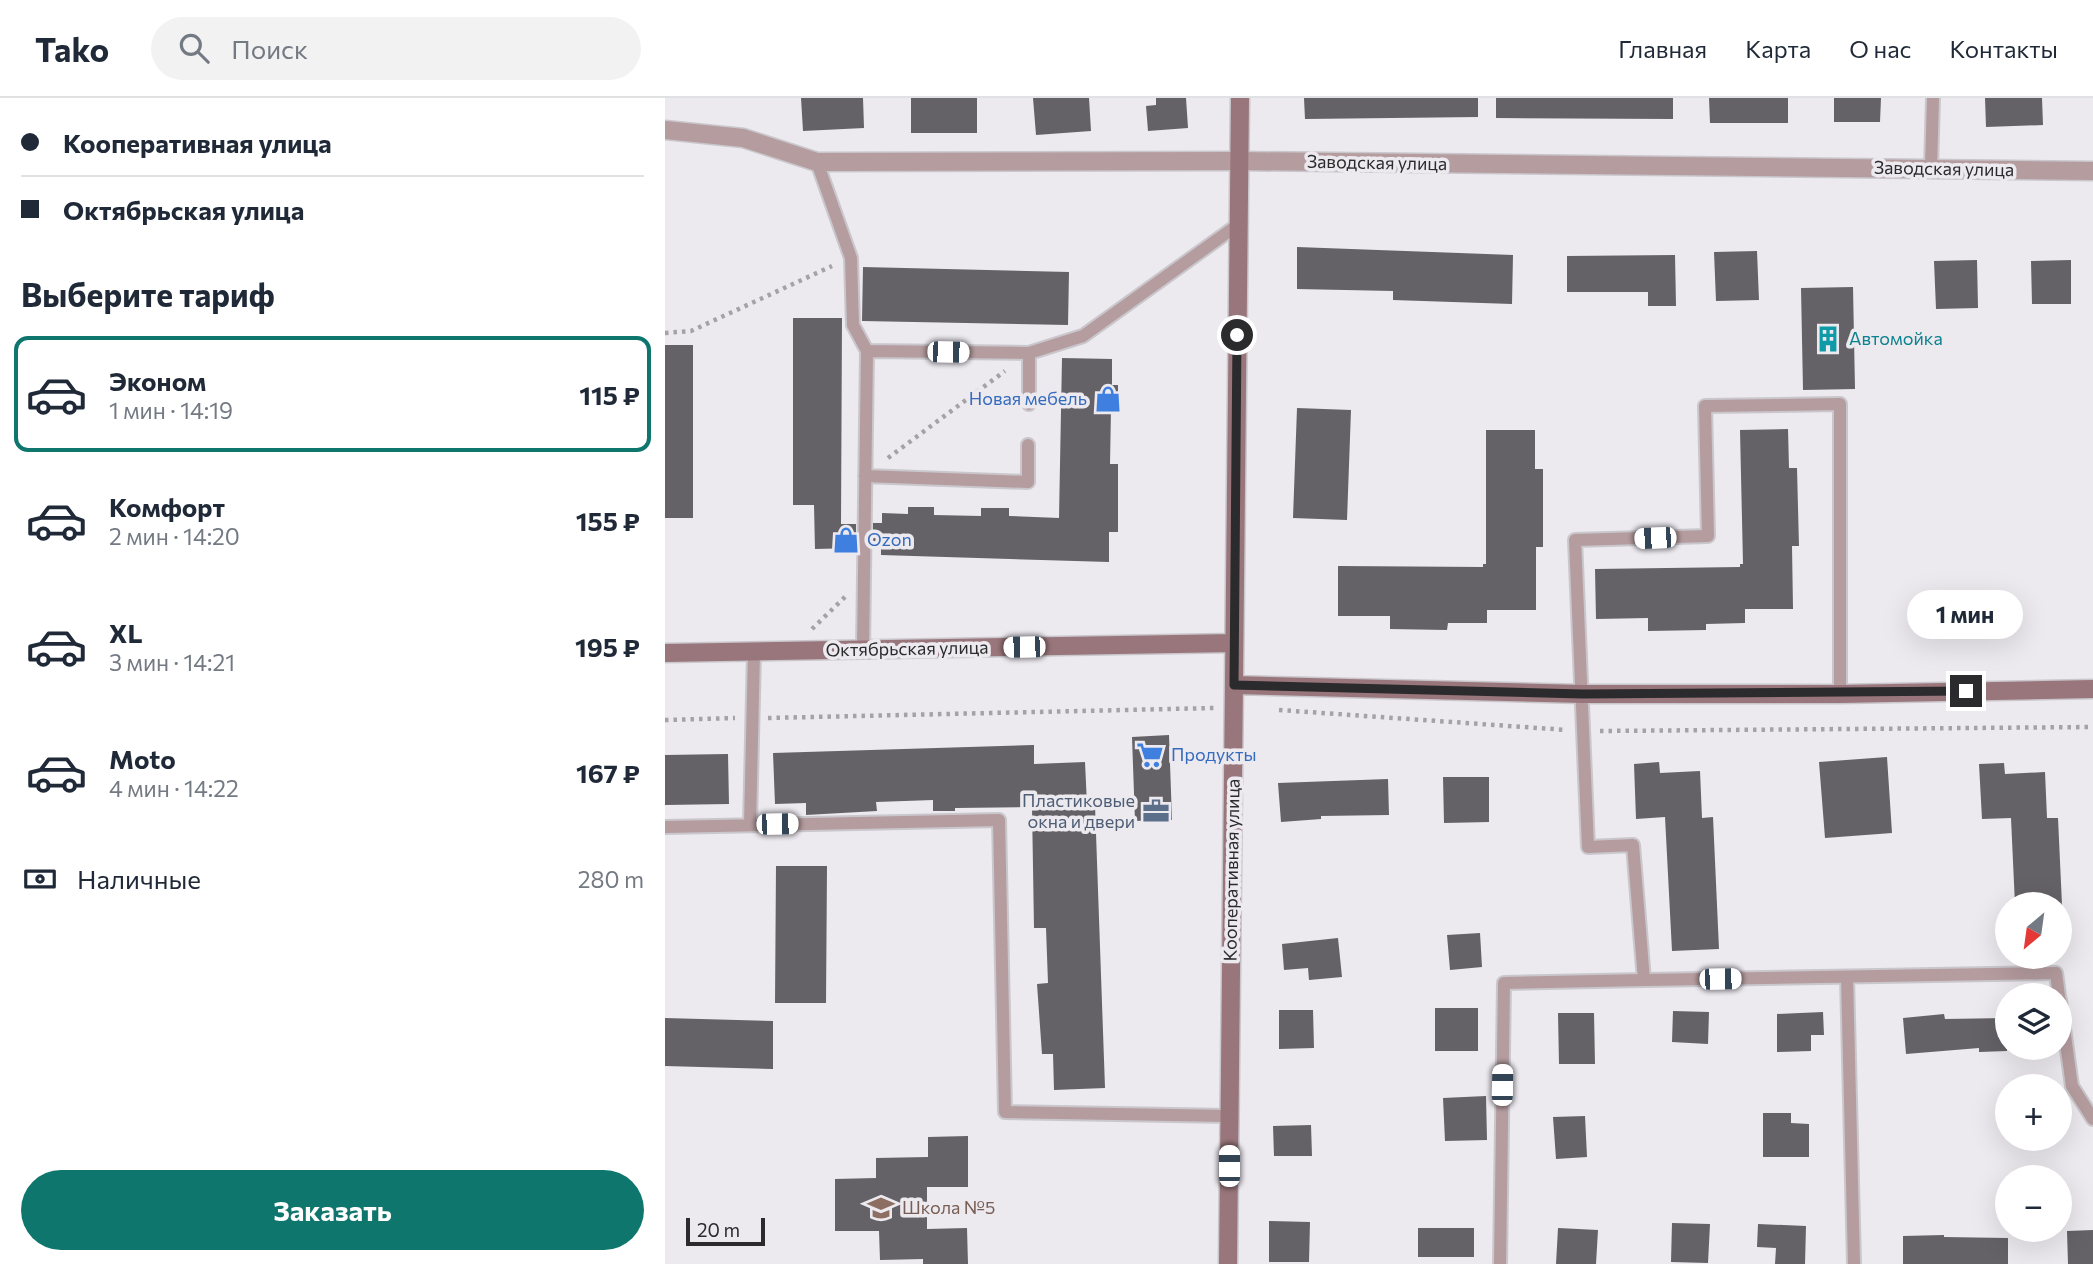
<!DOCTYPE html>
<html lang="ru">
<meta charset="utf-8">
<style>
:root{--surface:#fff;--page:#f2f2f3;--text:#1f2937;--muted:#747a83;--line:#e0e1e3;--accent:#0f766e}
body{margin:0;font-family:Commissioner,sans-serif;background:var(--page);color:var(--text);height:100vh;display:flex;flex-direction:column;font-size:26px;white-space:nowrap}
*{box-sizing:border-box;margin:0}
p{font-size:23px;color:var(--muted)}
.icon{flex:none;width:38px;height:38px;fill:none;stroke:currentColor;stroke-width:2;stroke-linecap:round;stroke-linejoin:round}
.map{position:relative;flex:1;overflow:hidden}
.drawer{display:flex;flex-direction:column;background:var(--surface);width:665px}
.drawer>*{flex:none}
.guide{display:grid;align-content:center;height:154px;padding:0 21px;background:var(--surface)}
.needle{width:46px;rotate:209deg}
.buttons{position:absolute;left:1330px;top:794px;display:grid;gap:14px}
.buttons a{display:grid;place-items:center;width:77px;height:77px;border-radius:50%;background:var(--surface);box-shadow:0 7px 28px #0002;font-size:35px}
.scale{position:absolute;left:21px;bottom:18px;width:79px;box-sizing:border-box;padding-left:7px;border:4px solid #2b2a2c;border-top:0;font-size:19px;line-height:24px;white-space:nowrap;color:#2b2a2c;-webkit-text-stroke:5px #ece9ef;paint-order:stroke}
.end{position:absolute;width:32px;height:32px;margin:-16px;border:9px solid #2b2a2c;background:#fff;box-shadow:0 0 0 4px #fff}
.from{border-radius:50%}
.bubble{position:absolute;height:49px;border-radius:24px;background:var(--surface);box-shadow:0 7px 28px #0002;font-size:23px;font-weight:700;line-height:49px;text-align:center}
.car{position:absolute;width:21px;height:42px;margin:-21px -10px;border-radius:9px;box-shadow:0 0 5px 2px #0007;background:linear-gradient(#fff 24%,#345 0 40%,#fff 0 76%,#345 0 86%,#fff 0)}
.guide b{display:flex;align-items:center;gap:24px;height:66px;font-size:26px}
.guide b+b{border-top:2px solid var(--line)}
.guide i{width:18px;height:18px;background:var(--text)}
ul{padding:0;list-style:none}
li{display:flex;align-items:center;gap:21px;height:116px;margin:0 14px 10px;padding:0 7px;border:4px solid transparent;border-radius:14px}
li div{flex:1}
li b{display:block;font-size:26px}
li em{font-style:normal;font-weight:700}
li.current{border-color:var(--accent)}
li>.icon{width:63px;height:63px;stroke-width:1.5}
h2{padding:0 21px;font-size:32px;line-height:84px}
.pay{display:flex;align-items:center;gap:18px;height:77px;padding:0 21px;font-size:26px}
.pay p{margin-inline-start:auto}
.button{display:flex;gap:14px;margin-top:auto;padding:14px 21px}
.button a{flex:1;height:80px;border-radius:42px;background:var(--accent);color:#fff;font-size:28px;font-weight:700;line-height:80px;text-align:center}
header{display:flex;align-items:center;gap:42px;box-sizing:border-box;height:98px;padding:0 35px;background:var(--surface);border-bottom:2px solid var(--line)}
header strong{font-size:33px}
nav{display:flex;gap:38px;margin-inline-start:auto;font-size:24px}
.search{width:490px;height:63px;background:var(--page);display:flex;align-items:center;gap:18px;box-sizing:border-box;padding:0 24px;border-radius:38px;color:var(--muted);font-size:26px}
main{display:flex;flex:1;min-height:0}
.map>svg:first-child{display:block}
</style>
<header>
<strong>Tako</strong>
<div class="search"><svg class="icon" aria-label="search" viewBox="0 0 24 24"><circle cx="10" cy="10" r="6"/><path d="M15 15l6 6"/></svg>Поиск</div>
<nav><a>Главная</a><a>Карта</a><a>О нас</a><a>Контакты</a></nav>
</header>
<main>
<section class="drawer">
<div class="guide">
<b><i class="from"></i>Кооперативная улица</b>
<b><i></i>Октябрьская улица</b>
</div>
<h2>Выберите тариф</h2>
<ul>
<li class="current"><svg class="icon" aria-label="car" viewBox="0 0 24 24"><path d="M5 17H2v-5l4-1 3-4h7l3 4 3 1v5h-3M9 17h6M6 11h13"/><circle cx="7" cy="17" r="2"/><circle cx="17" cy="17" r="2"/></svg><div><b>Эконом</b><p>1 мин · 14:19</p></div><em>115 ₽</em></li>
<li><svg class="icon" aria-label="car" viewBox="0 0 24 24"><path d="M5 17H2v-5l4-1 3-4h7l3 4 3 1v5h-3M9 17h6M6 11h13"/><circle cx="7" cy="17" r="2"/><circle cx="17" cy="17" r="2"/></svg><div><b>Комфорт</b><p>2 мин · 14:20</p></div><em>155 ₽</em></li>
<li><svg class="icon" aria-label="car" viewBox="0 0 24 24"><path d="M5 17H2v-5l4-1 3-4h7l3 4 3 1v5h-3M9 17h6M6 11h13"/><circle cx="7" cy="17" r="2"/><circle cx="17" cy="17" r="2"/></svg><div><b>XL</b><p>3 мин · 14:21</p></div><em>195 ₽</em></li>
<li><svg class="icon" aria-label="car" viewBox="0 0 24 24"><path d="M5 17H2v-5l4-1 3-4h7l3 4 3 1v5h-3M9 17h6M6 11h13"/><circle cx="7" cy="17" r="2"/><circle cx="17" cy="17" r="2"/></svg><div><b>Moto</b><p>4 мин · 14:22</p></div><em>167 ₽</em></li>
</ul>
<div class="pay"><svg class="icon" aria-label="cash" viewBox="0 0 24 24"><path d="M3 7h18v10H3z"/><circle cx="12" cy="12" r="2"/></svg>Наличные<p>280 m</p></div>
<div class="button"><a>Заказать</a></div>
</section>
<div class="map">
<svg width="1428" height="1166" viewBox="0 0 1428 1166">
<rect width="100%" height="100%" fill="#ece9ef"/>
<!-- building -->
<path fill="#646266" d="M136 0H198L199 30 138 33Z
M246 0H312V35H246Z
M368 0H424L426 33 371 37Z
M491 0H521L523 30 483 33 481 8 491 7Z
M639 0H813V19L640 21Z
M831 0H1008V21L831 20Z
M1044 0H1123V25H1045Z
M1169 0H1216L1215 24H1169Z
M1320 0H1377L1378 27 1321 29Z
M632 149 848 157 847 206 728 202V193L632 191Z
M1092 153 1094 202 1051 203 1049 154Z
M1010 157 1011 208H983V194H902V158Z
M1312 162 1313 210 1271 211 1269 163Z
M1406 162V206H1367L1366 163Z
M198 169 404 174 403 227 197 223Z
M1188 189 1190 291 1138 292 1136 190Z
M128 220H177L176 426H191V450L150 451 149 407H128Z
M0 247H28V420H0Z
M397 260 447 261V287H453V311H446L445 366H453V434H444V464L216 457V450H208V425H217V415L243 416V409H269V417L316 418V410H344V418L394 420Z
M632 310 686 312 682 422 628 420Z
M1123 331 1124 370H1132L1134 448H1127L1128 511H1080V525L1041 526V532L983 533V520L931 521 930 471 1075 469V466H1078L1075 332Z
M821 332H870V371H878V449H871V512H822V525H783L782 532 725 531V518H673V468L818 469V466H821Z
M504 637 507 722 470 723 467 639Z
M369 647V666L420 664 422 707H430L440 990 389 992 388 956H377L372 886 383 885 381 830H369L367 709 290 710V713H268V702L211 704 212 713 141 717V705L110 706 108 655Z
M63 656 64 706 0 707V657Z
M1222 659 1227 735 1160 740 1154 664Z
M994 664 995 675 1035 673 1037 720 1048 719 1054 851 1007 853 1000 719 971 721 969 666Z
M1339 665 1340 676 1380 674 1382 720H1393L1397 807H1350L1346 720 1317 721 1314 666Z
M778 679H824V724L779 725Z
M723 681 724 717 656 718V721L616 724 613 685Z
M111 768H162L161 905H110Z
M815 835 817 869 785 872 782 837Z
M673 840 677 879 644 882 643 870 619 872 617 846Z
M770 910H813V953H770Z
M614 912H648L649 950 614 951Z
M1008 913 1044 914 1043 946 1007 944Z
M1158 914 1159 937H1146V953L1112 954V916Z
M893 915H929L930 966H894Z
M1279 916 1280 921 1342 920V953L1314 954V950L1241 956 1238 920Z
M0 920 108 923V971L0 968Z
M821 998 822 1042 780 1043 778 1000Z
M1098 1015H1126V1025L1144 1026V1059H1098Z
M920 1018 922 1059 891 1061 888 1019Z
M646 1027 647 1058H609L608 1028Z
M303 1038V1089H262V1131L302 1130 303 1166H258V1161L215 1162 214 1133H170V1081L211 1080V1060L263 1059V1039Z
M604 1123 645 1124 644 1164H604Z
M1007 1125 1045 1126 1043 1165 1006 1164Z
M1093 1126 1141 1128 1140 1166H1110L1111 1150 1092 1149Z
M753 1130H809V1159H753Z
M893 1130 933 1132 931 1166H891Z
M1428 1132V1166H1403L1402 1133Z
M1279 1137V1139L1343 1140V1166H1238V1138Z"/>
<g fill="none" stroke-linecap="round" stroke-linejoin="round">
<!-- lane casing -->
<g stroke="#c9c7cc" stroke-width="16">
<path id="lane" d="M152 64 186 160 188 227 202 253
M1266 70 1268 0
M364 255 418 238 574 126
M200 378 363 384V347
M198 552 202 253 364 255V306
M1175 596V306L1040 308 1043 438 910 442 923 749 968 747 979 882 1391 875 1394 898
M85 727 89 554
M0 729 334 722 340 1014 564 1018
M1182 879 1189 1166
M1395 902 1407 988 1428 1021
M835 1166 839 885 979 882"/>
</g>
<!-- street casing -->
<g stroke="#c9c7cc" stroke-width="21">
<path id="street" d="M0 32 78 40 152 64 574 63 1428 73"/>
</g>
<!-- secondary casing -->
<g stroke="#c9c7cc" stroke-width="21">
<path id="secondary" d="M0 555 569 545
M569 587 918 596H1175L1428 591
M563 1166 575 0"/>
</g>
<!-- path -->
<path stroke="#a5a2a7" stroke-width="4.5" stroke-dasharray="3.5 5" stroke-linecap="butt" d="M0 235 26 233 167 168
M223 360 340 273
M147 531 181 498
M614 612 902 632
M103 620 549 610
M0 622 70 620
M935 633 1428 629"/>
<!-- lane -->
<use href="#lane" stroke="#b59c9f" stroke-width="12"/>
<!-- street -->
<use href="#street" stroke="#b59c9f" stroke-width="18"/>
<!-- secondary -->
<use href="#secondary" stroke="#99767b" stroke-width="18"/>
</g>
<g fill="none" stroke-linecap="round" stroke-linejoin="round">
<!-- route -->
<path stroke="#2b2a2c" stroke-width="9" d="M572 237 569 587 918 596 1301 593"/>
</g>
<!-- icons -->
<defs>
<g id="building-bare" transform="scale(2.1)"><path d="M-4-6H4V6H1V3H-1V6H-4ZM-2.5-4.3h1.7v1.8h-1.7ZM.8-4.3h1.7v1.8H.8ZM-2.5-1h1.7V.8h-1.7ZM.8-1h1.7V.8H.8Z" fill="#0f9aa8" stroke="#ece9ef" stroke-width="2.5" paint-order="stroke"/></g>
<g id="shop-bare" transform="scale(2.1)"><path d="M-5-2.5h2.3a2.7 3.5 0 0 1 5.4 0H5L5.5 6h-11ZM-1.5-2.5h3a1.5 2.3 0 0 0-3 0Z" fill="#3f7fe0" stroke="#ece9ef" stroke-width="2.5" paint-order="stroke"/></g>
<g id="supermarket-bare" transform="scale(2.1)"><path d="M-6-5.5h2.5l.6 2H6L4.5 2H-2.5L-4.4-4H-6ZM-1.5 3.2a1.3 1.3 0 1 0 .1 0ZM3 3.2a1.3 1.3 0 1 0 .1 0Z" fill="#3f7fe0" stroke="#ece9ef" stroke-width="2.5" paint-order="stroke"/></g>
<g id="office-bare" transform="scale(2.1)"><path d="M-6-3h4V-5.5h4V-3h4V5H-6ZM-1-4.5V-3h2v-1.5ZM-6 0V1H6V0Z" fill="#5c6f8a" stroke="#ece9ef" stroke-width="2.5" paint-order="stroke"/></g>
<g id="school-bare" transform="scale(2.1)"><path d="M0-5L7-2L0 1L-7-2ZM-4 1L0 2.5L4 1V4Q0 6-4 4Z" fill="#8d6e63" stroke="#ece9ef" stroke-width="2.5" paint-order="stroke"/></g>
</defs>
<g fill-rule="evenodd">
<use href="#building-bare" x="1163" y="241"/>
<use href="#shop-bare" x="443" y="301"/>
<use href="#shop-bare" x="181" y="442"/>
<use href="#supermarket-bare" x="485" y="657"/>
<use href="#office-bare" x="491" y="713"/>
<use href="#school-bare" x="216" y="1110"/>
</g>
<g text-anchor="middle" stroke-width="7" stroke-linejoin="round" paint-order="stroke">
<!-- street labels -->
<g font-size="18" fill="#2b2a2c" stroke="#ece9ef">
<text transform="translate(712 65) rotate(1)" y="6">Заводская улица</text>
<text transform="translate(1279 71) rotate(1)" y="6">Заводская улица</text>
<text transform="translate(242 551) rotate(-1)" y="6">Октябрьская улица</text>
<text transform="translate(567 772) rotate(-89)" y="6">Кооперативная улица</text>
</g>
<!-- culture labels -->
<g font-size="18" fill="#0d838f" stroke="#ece9ef" text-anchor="start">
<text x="1184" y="247">Автомойка</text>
</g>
<!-- shop labels -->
<g font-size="18" fill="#366cbe" stroke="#ece9ef" text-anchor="start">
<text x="422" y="307" text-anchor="end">Новая мебель</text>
<text x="202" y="448">Ozon</text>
<text x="506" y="663">Продукты</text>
</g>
<!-- service labels -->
<g font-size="18" fill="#4e5e75" stroke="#ece9ef" text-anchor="end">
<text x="470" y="709">Пластиковые<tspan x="470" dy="21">окна и двери</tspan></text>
</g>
<!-- education labels -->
<g font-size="18" fill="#785e54" stroke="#ece9ef" text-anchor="start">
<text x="237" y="1116">Школа №5</text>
</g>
</g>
</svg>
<div class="buttons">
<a><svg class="needle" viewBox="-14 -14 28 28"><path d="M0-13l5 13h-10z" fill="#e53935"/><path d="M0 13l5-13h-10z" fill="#747a83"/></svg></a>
<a><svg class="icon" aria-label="layers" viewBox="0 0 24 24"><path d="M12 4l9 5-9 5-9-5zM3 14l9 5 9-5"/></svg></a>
<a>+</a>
<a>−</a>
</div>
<div class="scale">20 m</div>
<i class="end from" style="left:572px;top:237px"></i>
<i class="end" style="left:1301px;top:593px"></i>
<div class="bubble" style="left:1242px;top:492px;width:116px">1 мин</div>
<i class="car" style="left:283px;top:254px;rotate:91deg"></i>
<i class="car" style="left:990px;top:440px;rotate:268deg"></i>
<i class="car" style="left:359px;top:549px;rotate:269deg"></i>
<i class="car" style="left:112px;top:726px;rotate:89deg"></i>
<i class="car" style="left:1055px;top:881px;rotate:89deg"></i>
<i class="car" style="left:837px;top:987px;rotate:1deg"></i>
<i class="car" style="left:564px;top:1068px;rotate:0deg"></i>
</div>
</main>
